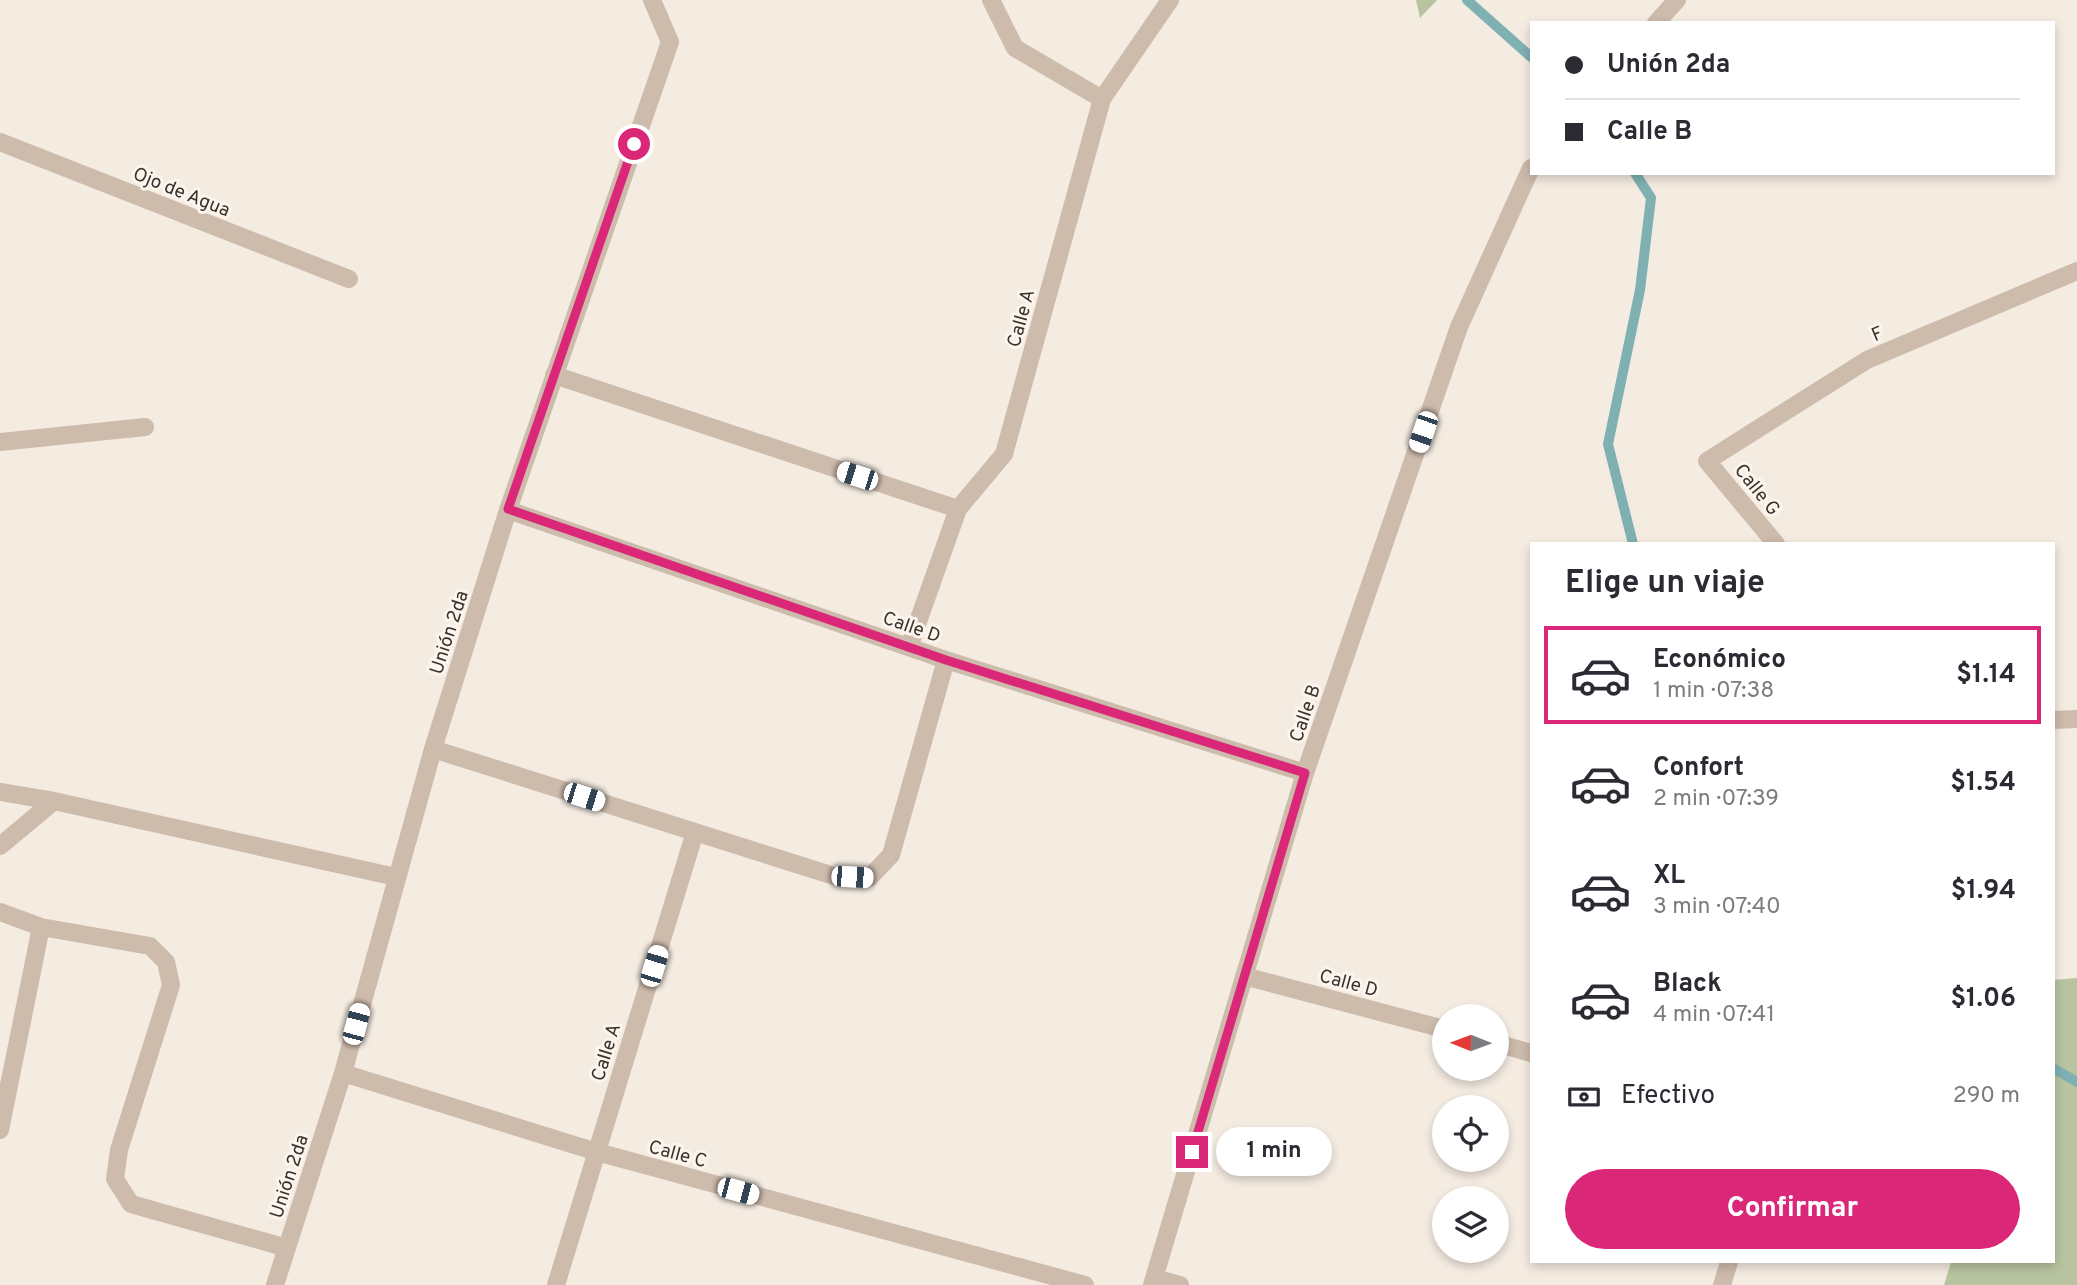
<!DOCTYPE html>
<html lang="es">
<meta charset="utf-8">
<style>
:root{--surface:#fff;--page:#f2f2f3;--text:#2b2b33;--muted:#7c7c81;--line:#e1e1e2;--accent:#db2777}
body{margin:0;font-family:Overpass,sans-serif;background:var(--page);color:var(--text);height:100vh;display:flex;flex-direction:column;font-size:26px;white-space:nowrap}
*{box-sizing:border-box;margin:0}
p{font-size:23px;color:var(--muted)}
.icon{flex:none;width:38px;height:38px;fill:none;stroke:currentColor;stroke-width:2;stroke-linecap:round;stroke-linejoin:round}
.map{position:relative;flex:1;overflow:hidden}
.side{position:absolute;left:1530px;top:542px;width:525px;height:721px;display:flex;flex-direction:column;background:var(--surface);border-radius:0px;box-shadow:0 4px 10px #0003}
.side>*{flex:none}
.banner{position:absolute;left:1530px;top:21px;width:525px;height:154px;border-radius:0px;box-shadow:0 4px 10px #0003;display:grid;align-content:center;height:154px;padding:0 35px;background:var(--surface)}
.needle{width:46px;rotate:271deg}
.controls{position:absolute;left:1432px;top:1004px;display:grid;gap:14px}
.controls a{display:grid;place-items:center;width:77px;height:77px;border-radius:50%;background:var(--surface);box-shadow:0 4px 10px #0003;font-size:35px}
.end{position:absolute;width:32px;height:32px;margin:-16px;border:9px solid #db2777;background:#fff;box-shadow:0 0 0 4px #fff}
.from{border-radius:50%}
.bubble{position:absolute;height:49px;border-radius:24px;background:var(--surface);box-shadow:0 4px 10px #0003;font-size:23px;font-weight:700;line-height:49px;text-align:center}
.car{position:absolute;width:21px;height:42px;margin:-21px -10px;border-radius:9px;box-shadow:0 0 5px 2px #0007;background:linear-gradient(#fff 24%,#345 0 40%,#fff 0 76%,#345 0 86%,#fff 0)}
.banner b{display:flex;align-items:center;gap:24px;height:66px;font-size:26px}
.banner b+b{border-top:2px solid var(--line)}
.banner i{width:18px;height:18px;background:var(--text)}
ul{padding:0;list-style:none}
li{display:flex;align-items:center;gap:21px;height:98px;margin:0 14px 10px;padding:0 21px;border:4px solid transparent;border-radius:0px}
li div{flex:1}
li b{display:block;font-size:26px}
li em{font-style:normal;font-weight:700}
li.current{border-color:var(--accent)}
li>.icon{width:63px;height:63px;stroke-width:1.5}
h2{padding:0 35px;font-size:32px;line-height:84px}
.pay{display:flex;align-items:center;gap:18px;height:77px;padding:0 35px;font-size:26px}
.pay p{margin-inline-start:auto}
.cta{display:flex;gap:14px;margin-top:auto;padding:14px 35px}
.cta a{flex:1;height:80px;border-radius:42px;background:var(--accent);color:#fff;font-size:28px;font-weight:700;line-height:80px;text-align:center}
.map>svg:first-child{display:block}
</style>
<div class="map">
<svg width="2077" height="1285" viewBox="0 0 2077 1285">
<rect width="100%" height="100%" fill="#f4ebe1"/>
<!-- green -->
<path fill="#b8c4a0" d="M1416 0H1437L1420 18Z
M2077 978V1285H1944L1951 1262H2053V980Z"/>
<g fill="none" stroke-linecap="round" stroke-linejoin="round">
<!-- stream -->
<path stroke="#7fb0b2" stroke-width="10" d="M1467 0 1531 57
M1633 544 1608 444 1640 290 1651 198 1635 173
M2053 1068 2077 1082"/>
<!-- service -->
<path stroke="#cdbbac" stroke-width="18" d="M554 375 958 509"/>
<!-- minor -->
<path stroke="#cdbbac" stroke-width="18" d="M991 0 1015 48 1102 99
M1656 23 1677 0
M0 142 349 279
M0 442 145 427
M508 510 946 660 1305 773
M1776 544 1707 461 1867 360 2077 271
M909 647 958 509 1004 454 1102 99 1170 0
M2053 720 2077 719
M433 749 834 876 869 878 891 855 946 660
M0 792 54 801 396 877
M0 846 54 801
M0 912 41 927 150 946 166 962 171 985 119 1150 115 1179 131 1204 287 1248
M1244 976 1444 1029
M1496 1043 1531 1053
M343 1073 597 1152 1085 1285
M0 1130 41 927
M1154 1278 1180 1285
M275 1285 343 1073 433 749 508 510 670 42 652 0
M556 1285 695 832
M1152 1285 1305 773 1459 327 1531 168
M1722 1285 1729 1262"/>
</g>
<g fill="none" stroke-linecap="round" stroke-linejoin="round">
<!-- route -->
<path stroke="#db2777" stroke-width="9" d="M634 144 508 509 946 660 1305 773 1192 1152"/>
</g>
<g text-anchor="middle" stroke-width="6" stroke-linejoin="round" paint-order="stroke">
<!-- street labels -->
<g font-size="19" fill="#3b302b" stroke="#fbf5ee">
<text transform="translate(182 191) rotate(22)" y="7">Ojo de Agua</text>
<text transform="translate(1020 318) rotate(-75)" y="7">Calle A</text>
<text transform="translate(1877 333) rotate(-23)" y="7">F</text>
<text transform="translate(1758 489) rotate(51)" y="7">Calle G</text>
<text transform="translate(912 626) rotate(19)" y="7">Calle D</text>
<text transform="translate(448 632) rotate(-72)" y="7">Unión 2da</text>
<text transform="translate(1304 713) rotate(-71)" y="7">Calle B</text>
<text transform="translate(1349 982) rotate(15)" y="7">Calle D</text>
<text transform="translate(605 1052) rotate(-73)" y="7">Calle A</text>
<text transform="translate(678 1153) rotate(15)" y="7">Calle C</text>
<text transform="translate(288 1176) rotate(-72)" y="7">Unión 2da</text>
</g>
</g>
</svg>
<div class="controls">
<a><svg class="needle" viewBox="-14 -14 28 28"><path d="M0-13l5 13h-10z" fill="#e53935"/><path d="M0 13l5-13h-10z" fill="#7c7c81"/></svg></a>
<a><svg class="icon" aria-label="locate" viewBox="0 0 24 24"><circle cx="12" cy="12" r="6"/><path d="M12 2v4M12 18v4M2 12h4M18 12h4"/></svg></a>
<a><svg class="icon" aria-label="layers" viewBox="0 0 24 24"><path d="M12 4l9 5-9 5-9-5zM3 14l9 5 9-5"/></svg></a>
</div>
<i class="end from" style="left:634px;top:144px"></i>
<i class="end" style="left:1192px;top:1152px"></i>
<div class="bubble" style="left:1216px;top:1127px;width:116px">1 min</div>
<i class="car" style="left:1423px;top:432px;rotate:199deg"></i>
<i class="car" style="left:857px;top:476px;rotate:288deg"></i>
<i class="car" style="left:584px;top:797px;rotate:108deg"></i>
<i class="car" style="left:852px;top:877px;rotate:93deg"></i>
<i class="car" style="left:654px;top:966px;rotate:17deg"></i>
<i class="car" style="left:356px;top:1024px;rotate:15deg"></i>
<i class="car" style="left:738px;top:1191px;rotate:105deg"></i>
<div class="banner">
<b><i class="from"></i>Unión 2da</b>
<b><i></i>Calle B</b>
</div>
<section class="side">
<h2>Elige un viaje</h2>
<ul>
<li class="current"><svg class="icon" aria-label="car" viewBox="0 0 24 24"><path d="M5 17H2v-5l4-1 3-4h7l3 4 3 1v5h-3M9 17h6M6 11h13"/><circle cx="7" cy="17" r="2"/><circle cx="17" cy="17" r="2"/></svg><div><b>Económico</b><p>1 min · 07:38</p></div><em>$1.14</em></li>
<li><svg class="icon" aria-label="car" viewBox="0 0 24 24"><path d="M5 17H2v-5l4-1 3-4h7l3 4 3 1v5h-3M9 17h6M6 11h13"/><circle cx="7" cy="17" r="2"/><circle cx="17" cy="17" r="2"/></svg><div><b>Confort</b><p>2 min · 07:39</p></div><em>$1.54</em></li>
<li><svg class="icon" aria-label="car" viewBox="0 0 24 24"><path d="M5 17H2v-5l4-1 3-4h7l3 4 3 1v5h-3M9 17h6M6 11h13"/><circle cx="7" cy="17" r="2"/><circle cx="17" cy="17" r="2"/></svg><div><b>XL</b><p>3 min · 07:40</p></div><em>$1.94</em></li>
<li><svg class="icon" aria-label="car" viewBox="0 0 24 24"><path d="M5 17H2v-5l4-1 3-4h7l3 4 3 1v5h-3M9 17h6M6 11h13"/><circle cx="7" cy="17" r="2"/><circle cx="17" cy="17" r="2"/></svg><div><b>Black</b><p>4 min · 07:41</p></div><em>$1.06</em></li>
</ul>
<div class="pay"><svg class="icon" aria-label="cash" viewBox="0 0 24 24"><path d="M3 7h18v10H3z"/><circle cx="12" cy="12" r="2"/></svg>Efectivo<p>290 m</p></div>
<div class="cta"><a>Confirmar</a></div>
</section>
</div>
